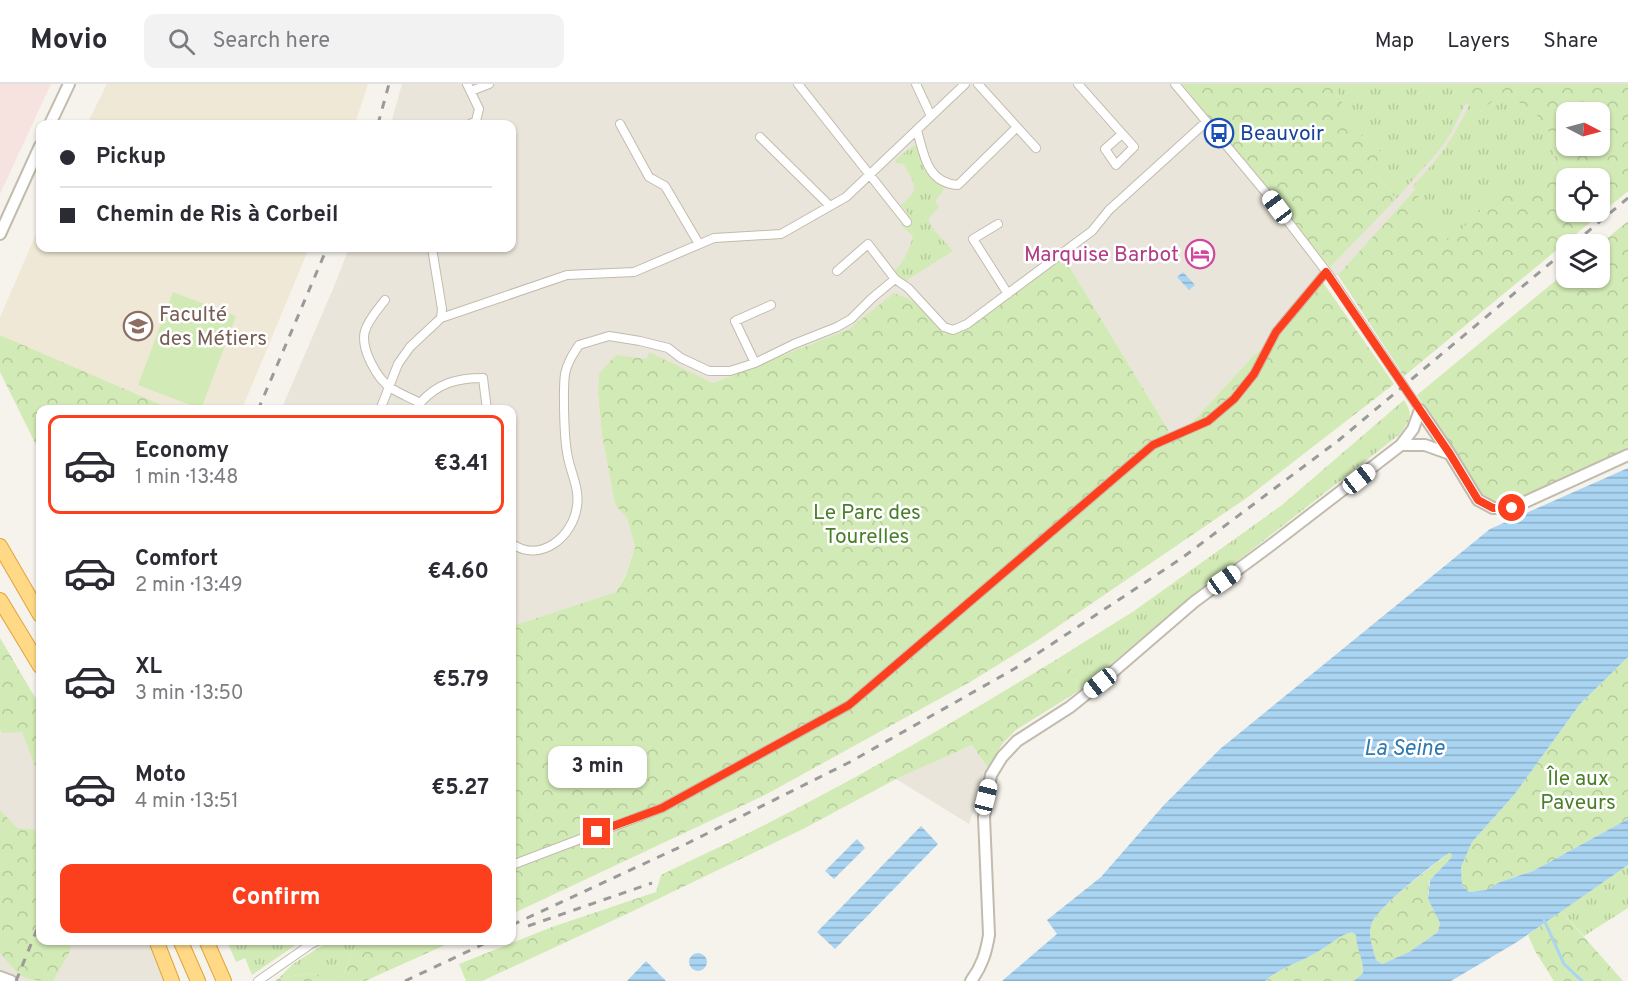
<!DOCTYPE html>
<meta charset="utf-8">
<style>
:root{--surface:#fff;--page:#f2f2f3;--text:#2b2b33;--muted:#7c7c81;--line:#e1e1e2;--accent:#fc3f1d}
body{margin:0;font-family:Overpass,sans-serif;background:var(--page);color:var(--text);height:100vh;display:flex;flex-direction:column;font-size:22px;white-space:nowrap}
*{box-sizing:border-box;margin:0}
p{font-size:20px;color:var(--muted)}
.icon{flex:none;width:33px;height:33px;fill:none;stroke:currentColor;stroke-width:2;stroke-linecap:round;stroke-linejoin:round}
.map{position:relative;flex:1;overflow:hidden}
.details{position:absolute;left:36px;top:321px;width:480px;height:540px;display:flex;flex-direction:column;background:var(--surface);border-radius:12px;box-shadow:0 2px 4px #0004}
.details>*{flex:none}
.guide{position:absolute;left:36px;top:36px;width:480px;height:132px;border-radius:12px;box-shadow:0 2px 4px #0004;display:grid;align-content:center;height:132px;padding:0 24px;background:var(--surface)}
.needle{width:39px;rotate:96deg}
.buttons{position:absolute;left:1556px;top:18px;display:grid;gap:12px}
.buttons a{display:grid;place-items:center;width:54px;height:54px;border-radius:12px;background:var(--surface);box-shadow:0 2px 4px #0004;font-size:30px}
.end{position:absolute;width:27px;height:27px;margin:-14px;border:8px solid #fc3f1d;background:#fff;box-shadow:0 0 0 3px #fff}
.from{border-radius:50%}
.bubble{position:absolute;height:42px;border-radius:12px;background:var(--surface);box-shadow:0 2px 4px #0004;font-size:20px;font-weight:700;line-height:42px;text-align:center}
.car{position:absolute;width:18px;height:36px;margin:-18px -9px;border-radius:8px;box-shadow:0 0 4px 2px #0007;background:linear-gradient(#fff 24%,#345 0 40%,#fff 0 76%,#345 0 86%,#fff 0)}
.guide b{display:flex;align-items:center;gap:21px;height:57px;font-size:22px}
.guide b+b{border-top:2px solid var(--line)}
.guide i{width:15px;height:15px;background:var(--text)}
ul{padding:10px 0 0;list-style:none}
li{display:flex;align-items:center;gap:18px;height:99px;margin:0 12px 9px;padding:0 12px;border:3px solid transparent;border-radius:12px}
li div{flex:1}
li b{display:block;font-size:22px}
li em{font-style:normal;font-weight:700}
li.active{border-color:var(--accent)}
li>.icon{width:54px;height:54px;stroke-width:1.5}
.button{display:flex;gap:12px;margin-top:auto;padding:12px 24px}
.button a{flex:1;height:69px;border-radius:12px;background:var(--accent);color:#fff;font-size:24px;font-weight:700;line-height:69px;text-align:center}
header{display:flex;align-items:center;gap:36px;box-sizing:border-box;height:84px;padding:0 30px;background:var(--surface);border-bottom:2px solid var(--line)}
header strong{font-size:28px}
nav{display:flex;gap:33px;margin-inline-start:auto;font-size:21px}
.search{width:420px;height:54px;background:var(--page);display:flex;align-items:center;gap:15px;box-sizing:border-box;padding:0 21px;border-radius:12px;color:var(--muted);font-size:22px}
.map>svg:first-child{display:block}
</style>
<header>
<strong>Movio</strong>
<div class="search"><svg class="icon" aria-label="search" viewBox="0 0 24 24"><circle cx="10" cy="10" r="6"/><path d="M15 15l6 6"/></svg>Search here</div>
<nav><a>Map</a><a>Layers</a><a>Share</a></nav>
</header>
<div class="map">
<svg width="1628" height="897" viewBox="0 0 1628 897">
<defs>
<pattern id="grass-tufts" width="24" height="20" patternUnits="userSpaceOnUse" patternTransform="scale(1.5)"><rect width="24" height="20" fill="#d2eab5"/><path d="M3 7l-1-3M5 7V3M7 7l1-3M15 17l-1-3M17 17v-4M19 17l1-3" fill="none" stroke="#b6ca9c"/></pattern>
<pattern id="forest-crowns" width="20" height="18" patternUnits="userSpaceOnUse" patternTransform="scale(1.5)"><rect width="20" height="18" fill="#d2eab5"/><path d="M2 6a3 3 0 1 1 6 0M12 15a3 3 0 1 1 6 0" fill="none" stroke="#b6ca9c"/></pattern>
<pattern id="water-rules" width="6" height="5" patternUnits="userSpaceOnUse" patternTransform="scale(1.5)"><rect width="6" height="5" fill="#a9d4f2"/><path d="M0 2.5h6" fill="none" stroke="#8caec5"/></pattern>
</defs>
<rect width="100%" height="100%" fill="#f6f3ec"/>
<!-- residential -->
<path fill="#eae5da" fill-rule="evenodd" d="M402 0H1628V107L1404 292 1338 191 1322 197 1283 248 1254 271 1175 357 1063 172 945 250 916 218 894 210 849 245 713 299 599 290 598 310 602 351 615 421 627 434 635 462 625 492 616 508 512 542V326H281L335 200 349 164H512V40H391ZM1566 28H1599V62H1566ZM1566 94H1599V128H1566Z
M0 554 40 622V856L160 857 179 897H11L0 893Z
M972 661 988 684 969 740 896 695Z"/>
<!-- education -->
<path fill="#efe8d6" d="M107 0H368L355 40H87Z
M40 141V164H309L242 325H171L0 251V233Z"/>
<!-- medical -->
<path fill="#f6e3e0" d="M0 0H51L0 110Z"/>
<!-- grass -->
<path fill="url(#grass-tufts)" d="M1335 0H1445L1466 18 1452 47 1441 64 1396 115 1377 91 1388 74 1351 43Z
M1504 8 1536 30 1554 55 1555 88 1523 117 1502 104 1487 121 1449 158 1432 139 1413 102C1438 75 1454 55 1469 21L1478 29Z
M913 62 922 63 928 82 947 101 935 118 939 123 928 135 934 146 953 167 907 196 903 201 891 190C902 181 910 166 913 152L901 141 906 138 908 129 901 121C922 103 914 103 904 80L896 79 895 76Z
M1404 316C1414 332 1410 335 1400 350L1175 526 1080 606 1071 585 1054 577 1134 527 1282 421Z
M1628 781V824L1584 852 1561 827Z
M227 857H296L297 860 252 891 245 874 236 878Z
M357 858 341 897H321L315 889 279 894 293 880 326 859Z"/>
<!-- forest -->
<path fill="url(#forest-crowns)" fill-rule="evenodd" d="M1182 0H1335L1351 43 1388 74 1377 92 1396 115 1330 183Z
M1445 0H1628V107L1404 292 1338 191 1415 106 1432 139 1449 158 1487 121 1502 103 1523 117 1555 88 1554 55 1536 30 1504 8 1478 29ZM1566 28H1599V62H1566ZM1566 94H1599V128H1566Z
M1628 137V365L1517 417H1492L1483 411 1417 311 1566 188V194H1599V161Z
M1063 172 1175 357 1254 271 1283 248 1322 197 1394 300 1248 413 1035 558 970 598 765 711 512 830V542L616 508 625 493 635 463 627 434 615 421 602 351 598 310 599 290 616 271 647 275 649 268 713 299 849 245 894 209 916 218 945 250Z
M0 251 171 325 40 326V369L0 288Z
M0 554 40 622V695L22 648 2 649 0 644Z
M1628 573V735L1533 787 1500 798 1486 806 1469 808 1462 801 1461 783 1472 758 1514 711 1580 620Z
M1054 577 1071 585 1080 606 1016 646 1003 659 988 684 972 661 896 695 805 744 631 828 482 897H466L459 880 552 843 656 808 661 791C699 772 739 755 776 735 871 687 963 632 1054 577Z
M0 726 17 744 36 746 40 743V856L72 857 70 867 53 897C20 897 21 893 0 869Z
M1449 769H1452L1451 774 1429 797 1428 815 1440 839 1438 848 1409 868 1382 880 1376 876C1373 865 1367 850 1372 839 1379 821 1432 783 1449 769Z
M1561 827 1623 897H1554L1535 867 1528 851Z
M1352 848 1356 851C1357 864 1364 876 1363 889L1354 897H1265C1281 883 1301 878 1319 867 1330 861 1339 851 1352 848Z
M361 856H454V857L365 897H341L357 858Z
M315 889 321 897H275L279 894Z"/>
<!-- pitch -->
<path fill="#d2eab5" d="M173 208 236 232 201 325 138 301Z"/>
<!-- water -->
<path fill="url(#water-rules)" fill-rule="evenodd" d="M1183 188 1195 201 1189 206 1177 193Z
M1628 384V573L1580 620 1514 711 1472 758 1461 783 1462 801 1469 808 1486 806 1500 798 1533 787 1628 735V781L1517 858 1451 897H1354L1363 889C1364 876 1356 864 1356 851L1352 848C1339 851 1330 861 1319 867 1301 878 1281 883 1265 897H1002L1057 850 1047 836 1101 793 1163 722 1220 665 1490 445ZM1449 769 1452 770 1451 774 1430 796 1428 815 1440 839 1438 848 1409 868 1382 880 1376 876C1373 864 1367 850 1372 839 1379 822 1432 781 1449 769Z
M921 742 938 760 835 865 817 848Z
M857 755 865 764 834 795 825 787Z
M689 878a9 9 0 1 1 18 0a9 9 0 1 1-18 0Z
M646 877 666 897H627Z"/>
<g fill="none" stroke-linecap="round" stroke-linejoin="round">
<!-- stream -->
<path stroke="#a9d4f2" stroke-width="3" d="M1544 836 1564 880 1582 897"/>
<!-- minor casing -->
<g stroke="#c2bbae" stroke-width="10">
<path id="minor" d="M467 0 479 25 476 37 470 40
M798 0 907 138
M916 0 931 32
M978 0 1036 64
M1078 0 1134 63 1116 81 1105 65 1122 50
M1175 0 1267 110 1329 191 1420 326
M471 7 489 0
M620 40 649 93 665 102 699 160
M917 46C924 71 927 99 958 101L1017 43
M760 53 830 122
M998 140 973 155 1008 210
M837 187 868 160 895 195
M385 216C378 225 368 236 365 247 360 264 377 295 391 304 400 310 411 314 420 319
M441 234 567 191 634 188 714 154 781 150 846 113 965 0
M755 279 735 237 771 221
M380 326 398 280 410 263 441 234 442 225 432 164
M421 326 420 319C438 299 457 294 483 294L487 326
M512 460C541 479 573 453 577 422 580 403 569 386 567 368 564 352 563 305 565 290 567 279 573 270 579 261L609 252 640 257 668 264 681 274 709 287H730L755 279 794 260 837 243 851 235 872 214 895 195 908 204 944 243 953 246 967 240 1092 147 1109 126 1206 38
M512 781 662 724 849 621 1153 361 1208 337 1234 315 1254 290 1276 248 1326 188
M258 897 311 860 319 856"/>
</g>
<!-- tertiary casing -->
<g stroke="#c2bbae" stroke-width="14">
<path id="tertiary" d="M50 40 69 0
M0 150 40 62
M1420 326 1450 370 1478 416 1493 424H1512L1628 371
M1401 361H1425L1450 370
M0 893 11 897
M971 897C982 882 986 869 989 851L984 733 991 691 1002 673 1017 657 1070 623 1100 599 1194 518 1275 458 1401 361 1413 345 1420 326"/>
</g>
<!-- trunk casing -->
<g stroke="#e0a43c" stroke-width="16">
<path id="trunk" d="M0 462 40 531
M0 516 40 582
M156 856 172 897
M180 856 198 897
M206 856 224 897"/>
</g>
<!-- minor -->
<use href="#minor" stroke="#fff" stroke-width="8"/>
<!-- tertiary -->
<use href="#tertiary" stroke="#fff" stroke-width="10"/>
<!-- trunk -->
<use href="#trunk" stroke="#ffd985" stroke-width="14"/>
<!-- rail -->
<path stroke="#9a9a9a" stroke-width="3" stroke-dasharray="8 8" stroke-linecap="butt" d="M378 40 389 0
M1573 160 1628 114
M258 326 327 164
M512 841 680 763 850 678 1014 585 1182 474 1339 356 1566 166
M528 842 652 799
M16 897 40 838
M405 897 492 856"/>
</g>
<g fill="none" stroke-linecap="round" stroke-linejoin="round">
<!-- route -->
<path stroke="#fc3f1d" stroke-width="8" d="M597 748 662 724 849 621 1153 361 1208 337 1234 315 1254 290 1276 248 1326 188 1450 370 1478 416 1493 424H1512"/>
</g>
<!-- icons -->
<defs>
<g id="bus-ring" transform="scale(1.5)"><circle r="9.5" fill="#fff" stroke="#1a4fb4" stroke-width="1.5"/><path d="M-5-6H5V4H4V6H2V4H-2V6H-4V4H-5ZM-3.5-4V0h7V-4ZM-3.5 1.2v1.5H-2V1.2ZM2 1.2v1.5H3.5V1.2Z" fill="#1a4fb4"/></g>
<g id="hotel-ring" transform="scale(1.5)"><circle r="9.5" fill="#fff" stroke="#d1479c" stroke-width="1.5"/><path d="M-6-4.5h1.5V1H6V5H4.5V3h-9V5H-6ZM-4 0a1.8 1.8 0 1 1 3.6 0ZM.5 0V-2.5h3Q6-2.5 6 0Z" fill="#d1479c"/></g>
<g id="school-ring" transform="scale(1.5)"><circle r="9.5" fill="#fff" stroke="#8d6e63" stroke-width="1.5"/><path d="M0-5L7-2L0 1L-7-2ZM-4 1L0 2.5L4 1V4Q0 6-4 4Z" fill="#8d6e63"/></g>
</defs>
<g fill-rule="evenodd">
<use href="#bus-ring" x="1219" y="49"/>
<use href="#hotel-ring" x="1200" y="170"/>
<use href="#school-ring" x="138" y="242"/>
</g>
<g text-anchor="middle" stroke-width="5" stroke-linejoin="round" paint-order="stroke">
<!-- transit labels -->
<g font-size="21" fill="#164399" stroke="#fff" text-anchor="start">
<text x="1240" y="56">Beauvoir</text>
</g>
<!-- hotel labels -->
<g font-size="21" fill="#b23c85" stroke="#fff" text-anchor="end">
<text x="1179" y="177">Marquise Barbot</text>
</g>
<!-- education labels -->
<g font-size="21" fill="#785e54" stroke="#fff" text-anchor="start">
<text x="159" y="237">Faculté<tspan x="159" dy="24">des Métiers</tspan></text>
</g>
<!-- park labels -->
<g font-size="21" fill="#4a7f2a" stroke="#fff">
<text x="867" y="435">Le Parc des<tspan x="867" dy="24">Tourelles</tspan></text>
<text x="1578" y="701">Île aux<tspan x="1578" dy="24">Paveurs</tspan></text>
</g>
<!-- water labels -->
<g font-size="22" font-style="italic" fill="#2e7ab2" stroke="#fff">
<text x="1404" y="671">La Seine</text>
</g>
</g>
</svg>
<div class="buttons">
<a><svg class="needle" viewBox="-14 -14 28 28"><path d="M0-13l5 13h-10z" fill="#e53935"/><path d="M0 13l5-13h-10z" fill="#7c7c81"/></svg></a>
<a><svg class="icon" aria-label="locate" viewBox="0 0 24 24"><circle cx="12" cy="12" r="6"/><path d="M12 2v4M12 18v4M2 12h4M18 12h4"/></svg></a>
<a><svg class="icon" aria-label="layers" viewBox="0 0 24 24"><path d="M12 4l9 5-9 5-9-5zM3 14l9 5 9-5"/></svg></a>
</div>
<i class="end from" style="left:1512px;top:424px"></i>
<i class="end" style="left:597px;top:748px"></i>
<div class="bubble" style="left:548px;top:662px;width:99px">3 min</div>
<i class="car" style="left:1277px;top:123px;rotate:323deg"></i>
<i class="car" style="left:1359px;top:395px;rotate:52deg"></i>
<i class="car" style="left:1224px;top:496px;rotate:55deg"></i>
<i class="car" style="left:1100px;top:599px;rotate:232deg"></i>
<i class="car" style="left:986px;top:713px;rotate:14deg"></i>
<div class="guide">
<b><i class="from"></i>Pickup</b>
<b><i></i>Chemin de Ris à Corbeil</b>
</div>
<section class="details">
<ul>
<li class="active"><svg class="icon" aria-label="car" viewBox="0 0 24 24"><path d="M5 17H2v-5l4-1 3-4h7l3 4 3 1v5h-3M9 17h6M6 11h13"/><circle cx="7" cy="17" r="2"/><circle cx="17" cy="17" r="2"/></svg><div><b>Economy</b><p>1 min · 13:48</p></div><em>€3.41</em></li>
<li><svg class="icon" aria-label="car" viewBox="0 0 24 24"><path d="M5 17H2v-5l4-1 3-4h7l3 4 3 1v5h-3M9 17h6M6 11h13"/><circle cx="7" cy="17" r="2"/><circle cx="17" cy="17" r="2"/></svg><div><b>Comfort</b><p>2 min · 13:49</p></div><em>€4.60</em></li>
<li><svg class="icon" aria-label="car" viewBox="0 0 24 24"><path d="M5 17H2v-5l4-1 3-4h7l3 4 3 1v5h-3M9 17h6M6 11h13"/><circle cx="7" cy="17" r="2"/><circle cx="17" cy="17" r="2"/></svg><div><b>XL</b><p>3 min · 13:50</p></div><em>€5.79</em></li>
<li><svg class="icon" aria-label="car" viewBox="0 0 24 24"><path d="M5 17H2v-5l4-1 3-4h7l3 4 3 1v5h-3M9 17h6M6 11h13"/><circle cx="7" cy="17" r="2"/><circle cx="17" cy="17" r="2"/></svg><div><b>Moto</b><p>4 min · 13:51</p></div><em>€5.27</em></li>
</ul>
<div class="button"><a>Confirm</a></div>
</section>
</div>
